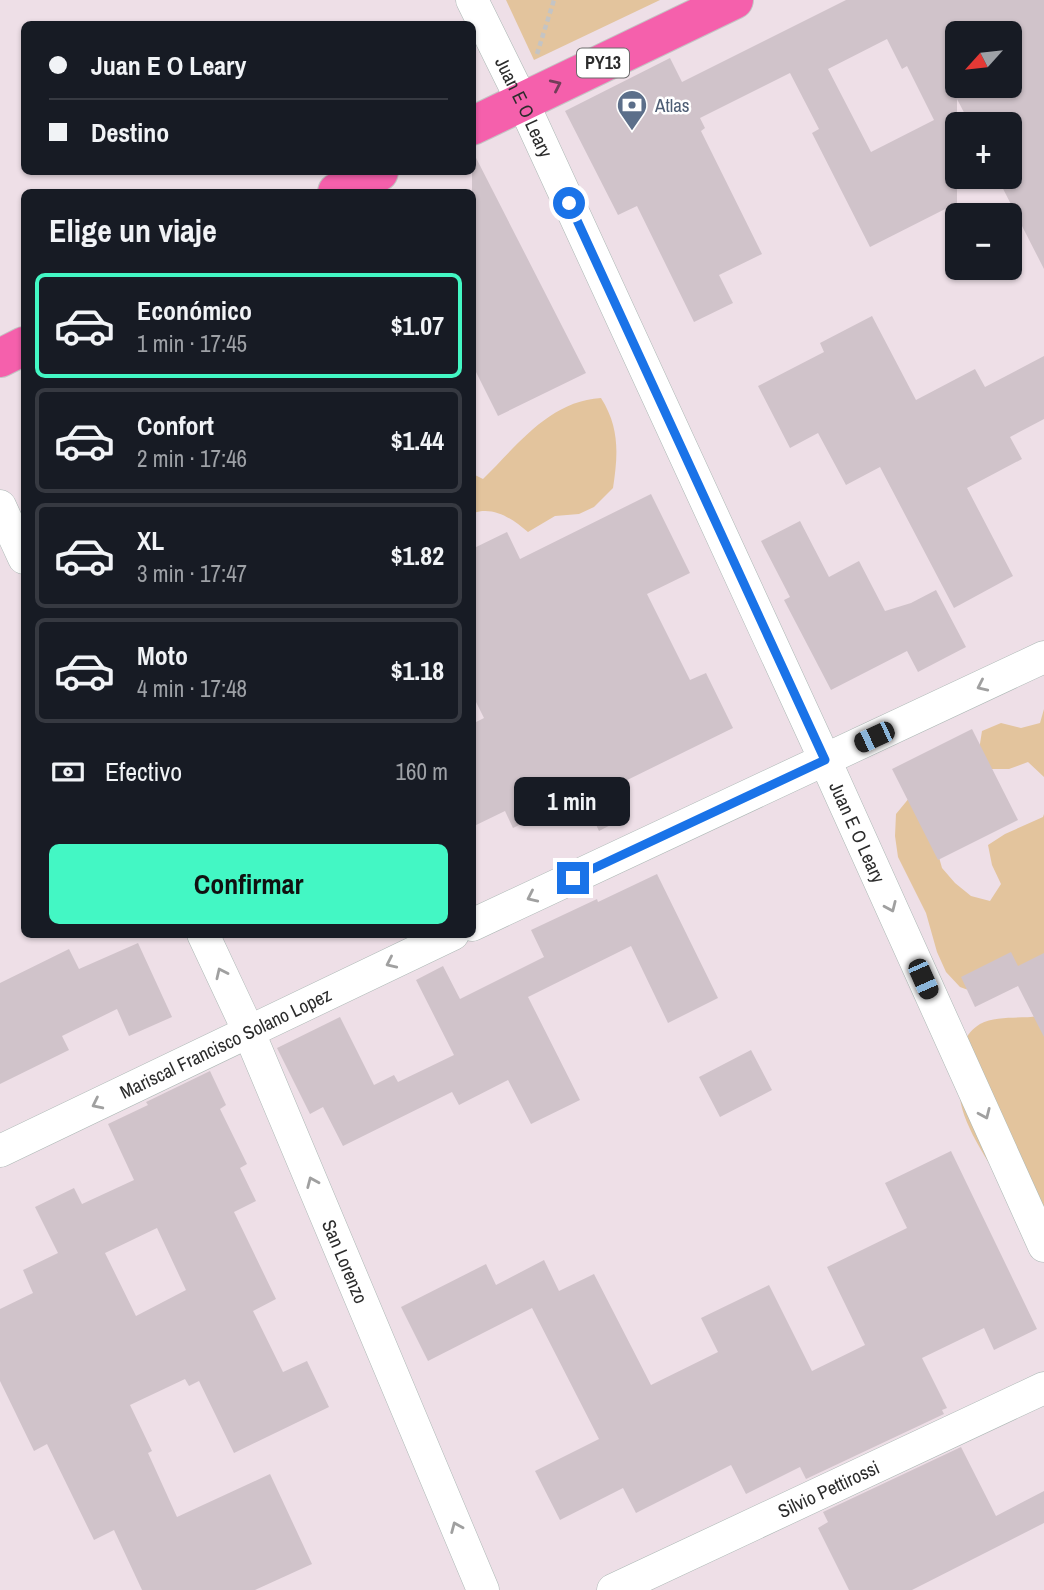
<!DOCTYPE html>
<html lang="es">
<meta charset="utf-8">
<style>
:root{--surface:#171b24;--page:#242831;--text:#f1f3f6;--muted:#9ea1a6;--line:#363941;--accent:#43f7c4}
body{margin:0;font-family:"Archivo Narrow",sans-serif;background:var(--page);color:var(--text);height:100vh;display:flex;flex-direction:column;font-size:26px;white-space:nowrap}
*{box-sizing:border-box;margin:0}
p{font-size:23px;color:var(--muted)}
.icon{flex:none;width:38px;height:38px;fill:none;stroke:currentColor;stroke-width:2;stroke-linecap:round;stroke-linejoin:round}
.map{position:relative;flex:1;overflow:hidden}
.side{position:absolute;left:21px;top:189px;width:455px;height:749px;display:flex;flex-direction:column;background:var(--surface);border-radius:10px;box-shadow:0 2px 5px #0004}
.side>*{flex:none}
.hud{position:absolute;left:21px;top:21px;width:455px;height:154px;border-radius:10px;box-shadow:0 2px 5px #0004;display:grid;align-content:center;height:154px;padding:0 28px;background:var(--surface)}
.needle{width:46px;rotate:243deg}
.controls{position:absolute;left:945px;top:21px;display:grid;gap:14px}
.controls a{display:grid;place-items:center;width:77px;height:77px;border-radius:10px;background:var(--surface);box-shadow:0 2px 5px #0004;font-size:35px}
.end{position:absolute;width:32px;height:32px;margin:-16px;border:9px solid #1a73e8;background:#fff;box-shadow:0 0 0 4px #fff}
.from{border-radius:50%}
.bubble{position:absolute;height:49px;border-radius:10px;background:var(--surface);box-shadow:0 2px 5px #0004;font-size:23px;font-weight:700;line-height:49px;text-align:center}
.car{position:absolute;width:21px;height:42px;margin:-21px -10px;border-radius:9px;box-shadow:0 0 5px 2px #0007;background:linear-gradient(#222 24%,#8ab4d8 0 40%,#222 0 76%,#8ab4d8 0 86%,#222 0)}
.hud b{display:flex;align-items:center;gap:24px;height:66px;font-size:26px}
.hud b+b{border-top:2px solid var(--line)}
.hud i{width:18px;height:18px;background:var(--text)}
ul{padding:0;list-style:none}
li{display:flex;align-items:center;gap:21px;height:105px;margin:0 14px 10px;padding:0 14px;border:4px solid var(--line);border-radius:10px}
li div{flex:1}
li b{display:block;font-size:26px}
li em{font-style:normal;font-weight:700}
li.selected{border-color:var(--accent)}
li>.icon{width:63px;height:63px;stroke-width:1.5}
h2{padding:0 28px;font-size:32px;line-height:84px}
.pay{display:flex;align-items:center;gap:18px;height:77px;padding:0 28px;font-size:26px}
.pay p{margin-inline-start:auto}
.primary-button{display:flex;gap:14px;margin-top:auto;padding:14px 28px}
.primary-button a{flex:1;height:80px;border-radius:10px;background:var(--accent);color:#111;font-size:28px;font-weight:700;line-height:80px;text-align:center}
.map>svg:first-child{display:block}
</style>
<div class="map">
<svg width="1044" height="1590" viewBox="0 0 1044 1590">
<rect width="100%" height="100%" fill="#eedfe7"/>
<!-- green -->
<path fill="#e3c49d" d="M506 0H660L534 60Z
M601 398C620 428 618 455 613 488L594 507 579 514 555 516 528 532C511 518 494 506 473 513V474L483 479C517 446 549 401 601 398Z
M1044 709V777L1028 762 1009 769H987L979 750 982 731 1001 723 1021 728 1040 723Z
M910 797 931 829 942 868 955 883 971 896 990 901 1001 884 992 865 988 845 1005 834 1043 817 1044 814V976L999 993 979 994 960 987 946 972 937 952 926 913 898 857 895 836 896 814Z
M1044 1015V1235C1018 1207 964 1136 960 1098 959 1087 960 1076 960 1065 961 1048 964 1034 980 1024 999 1014 1024 1020 1044 1015Z"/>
<!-- building -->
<path fill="#d0c3ca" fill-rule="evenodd" d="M846 0H1044V269L997 177H1010V124H970L957 99V203L870 247 812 133 819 129 790 73 700 118 705 128 701 131 762 254 719 275 733 303 694 322 637 206 618 215 565 111 670 58 682 82ZM957 33H1010V86H957ZM887 39 902 69 907 66 934 120 871 152 828 69Z
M472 150 586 373 498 416 472 364Z
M872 316 916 400 975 369 985 387 1044 356V419L1010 437 1022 459 967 488 1013 576 954 608 880 467 846 485 818 433 790 448 758 386 824 352 820 343Z
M651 494 690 573 647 594 690 680 706 673 733 728 613 787 628 816 599 831 582 795 513 828 505 811 472 827V724L484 718 472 694V549L507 532 520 559Z
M800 521 829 577 859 561 885 611 911 603 936 590 966 647 918 672 907 651 831 690 784 600 790 597 761 541Z
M972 729 1018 820 938 860 892 769Z
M657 874 718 998 668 1023 631 946 528 997 580 1100 531 1124 508 1080 459 1105 452 1092 343 1146 323 1107 310 1114 277 1048 340 1017 374 1085 394 1075 398 1082 454 1055 416 980 443 966 460 999 544 957 531 930 597 899 598 902Z
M138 943 172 1017 129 1036 117 1009 62 1036 69 1050 0 1084V983L69 949 79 969Z
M1011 952 1018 966 1044 953V1037L1018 986 975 1007 961 977Z
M751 1050 772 1090 720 1117 699 1077Z
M210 1071 226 1105 220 1109 247 1164 240 1168 256 1201 234 1212 276 1299 253 1311 283 1372 307 1361 329 1407 234 1453 199 1381 189 1386 185 1379 130 1405 152 1451 148 1453 177 1517 270 1474 312 1564 255 1590H142L114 1530 94 1540 47 1444 34 1451 0 1381V1309L33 1293 23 1270 58 1253 35 1207 74 1188 82 1204 134 1180 108 1124 148 1105 146 1102ZM157 1228 186 1290 136 1316 105 1253Z
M951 1151 1037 1329 994 1350 984 1328 922 1358 947 1408 942 1410 944 1414 806 1479 800 1467 746 1494 731 1465 636 1513 623 1488 560 1520 535 1471 599 1439 532 1308 428 1361 401 1307 486 1264 496 1285 544 1260 559 1291 594 1274 651 1385 718 1352 701 1318 769 1285 812 1371 865 1345 827 1267 907 1228 885 1183Z
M961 1447 996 1516 1044 1491V1523L912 1590H849L818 1528 828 1522 823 1512Z"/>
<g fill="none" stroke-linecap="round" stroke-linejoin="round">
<!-- minor casing -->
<g stroke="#acb8b5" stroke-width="33">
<g id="minor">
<path id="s1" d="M472 0 522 101 825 760 1044 1246"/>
<path d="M0 506 24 558"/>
<path d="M472 925 1044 657"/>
<path id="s2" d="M203 934 248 1030 483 1590"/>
<path id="s3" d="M0 1151 453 934"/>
<path id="s4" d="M613 1590 1044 1388"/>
</g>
</g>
<!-- trunk casing -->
<g stroke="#c4c4c4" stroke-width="40">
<path id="trunk" d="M472 126 734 0
M337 192 379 172
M0 358 24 346"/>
</g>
<!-- path -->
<path stroke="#c4c4c4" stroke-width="4.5" stroke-dasharray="5 3.5" stroke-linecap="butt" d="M537 54 554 0"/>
<!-- minor -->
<use href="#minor" stroke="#fff" stroke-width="32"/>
<!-- trunk -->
<use href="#trunk" stroke="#f560ac" stroke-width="38"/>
</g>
<!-- one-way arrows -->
<defs><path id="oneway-chevron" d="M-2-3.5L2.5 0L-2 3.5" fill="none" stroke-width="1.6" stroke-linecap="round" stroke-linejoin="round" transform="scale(1.75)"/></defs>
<use stroke="#723e59" href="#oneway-chevron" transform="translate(556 85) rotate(-25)"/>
<g stroke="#a0a0a0">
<use href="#oneway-chevron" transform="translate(982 686) rotate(155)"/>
<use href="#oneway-chevron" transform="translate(532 897) rotate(155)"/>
<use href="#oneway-chevron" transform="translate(891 907) rotate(66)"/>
<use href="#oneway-chevron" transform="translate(391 963) rotate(155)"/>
<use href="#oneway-chevron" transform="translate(221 973) rotate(-115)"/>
<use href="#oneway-chevron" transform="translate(97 1104) rotate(154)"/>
<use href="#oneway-chevron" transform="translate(985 1114) rotate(66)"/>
<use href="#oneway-chevron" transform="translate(312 1182) rotate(-113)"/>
<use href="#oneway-chevron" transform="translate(456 1527) rotate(-113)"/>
</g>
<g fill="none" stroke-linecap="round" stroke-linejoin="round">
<!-- route -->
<path stroke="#1a73e8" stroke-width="9" d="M569 203 825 760 573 878"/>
</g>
<!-- icons -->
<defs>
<g id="bank-pin" transform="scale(1.575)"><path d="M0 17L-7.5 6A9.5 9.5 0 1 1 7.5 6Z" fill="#5c6f8a" stroke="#fff"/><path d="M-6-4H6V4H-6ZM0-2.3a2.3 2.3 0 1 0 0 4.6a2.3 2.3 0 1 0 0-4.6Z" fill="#fff"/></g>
</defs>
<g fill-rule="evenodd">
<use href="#bank-pin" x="632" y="105"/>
</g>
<g text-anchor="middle" stroke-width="5" stroke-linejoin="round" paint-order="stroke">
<!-- shield labels -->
<rect fill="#fff" stroke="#6b6b6b" stroke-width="2" x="577" y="48.5" width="52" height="29" rx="5"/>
<g font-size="18" font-weight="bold" fill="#2c2c2c">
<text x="603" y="69">PY13</text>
</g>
<!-- service labels -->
<g font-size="19" fill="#4e5e75" stroke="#fff" text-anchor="start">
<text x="655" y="112">Atlas</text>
</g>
<!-- street labels -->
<g font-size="19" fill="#2c2c2c" stroke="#fff">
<text dy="7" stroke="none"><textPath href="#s1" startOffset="119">Juan E O Leary</textPath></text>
<text dy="7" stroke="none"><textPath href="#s1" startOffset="917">Juan E O Leary</textPath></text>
<text dy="7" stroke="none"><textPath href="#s3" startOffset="250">Mariscal Francisco Solano Lopez</textPath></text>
<text dy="7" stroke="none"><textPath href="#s2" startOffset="357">San Lorenzo</textPath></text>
<text dy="7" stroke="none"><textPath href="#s4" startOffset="238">Silvio Pettirossi</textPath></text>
</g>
</g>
</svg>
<div class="controls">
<a><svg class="needle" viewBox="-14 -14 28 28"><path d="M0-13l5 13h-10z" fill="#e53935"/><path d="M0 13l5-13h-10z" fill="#9ea1a6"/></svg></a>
<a>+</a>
<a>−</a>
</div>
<i class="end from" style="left:569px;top:203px"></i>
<i class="end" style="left:573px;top:878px"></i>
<div class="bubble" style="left:514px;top:777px;width:116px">1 min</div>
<i class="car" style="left:874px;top:737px;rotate:245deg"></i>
<i class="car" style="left:923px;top:979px;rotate:156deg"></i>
<div class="hud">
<b><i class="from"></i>Juan E O Leary</b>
<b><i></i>Destino</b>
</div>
<section class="side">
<h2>Elige un viaje</h2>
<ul>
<li class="selected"><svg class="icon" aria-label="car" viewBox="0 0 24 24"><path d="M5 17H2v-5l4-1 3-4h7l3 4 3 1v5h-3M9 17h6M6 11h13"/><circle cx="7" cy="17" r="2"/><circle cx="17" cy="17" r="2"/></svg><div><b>Económico</b><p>1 min · 17:45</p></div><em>$1.07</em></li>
<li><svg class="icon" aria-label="car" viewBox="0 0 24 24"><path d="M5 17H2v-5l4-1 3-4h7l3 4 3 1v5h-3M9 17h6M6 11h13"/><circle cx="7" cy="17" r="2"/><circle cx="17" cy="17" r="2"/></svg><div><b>Confort</b><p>2 min · 17:46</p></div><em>$1.44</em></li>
<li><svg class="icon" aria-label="car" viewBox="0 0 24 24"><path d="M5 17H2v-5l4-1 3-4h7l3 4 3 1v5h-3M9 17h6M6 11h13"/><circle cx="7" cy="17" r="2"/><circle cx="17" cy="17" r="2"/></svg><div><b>XL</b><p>3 min · 17:47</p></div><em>$1.82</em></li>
<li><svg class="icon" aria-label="car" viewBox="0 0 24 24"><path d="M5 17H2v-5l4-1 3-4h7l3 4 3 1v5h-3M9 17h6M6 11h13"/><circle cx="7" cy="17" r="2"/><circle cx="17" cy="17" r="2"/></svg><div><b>Moto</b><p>4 min · 17:48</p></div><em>$1.18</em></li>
</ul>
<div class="pay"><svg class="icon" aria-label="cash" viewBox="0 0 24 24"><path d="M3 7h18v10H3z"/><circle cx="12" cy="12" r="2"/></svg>Efectivo<p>160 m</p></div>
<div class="primary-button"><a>Confirmar</a></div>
</section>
</div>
